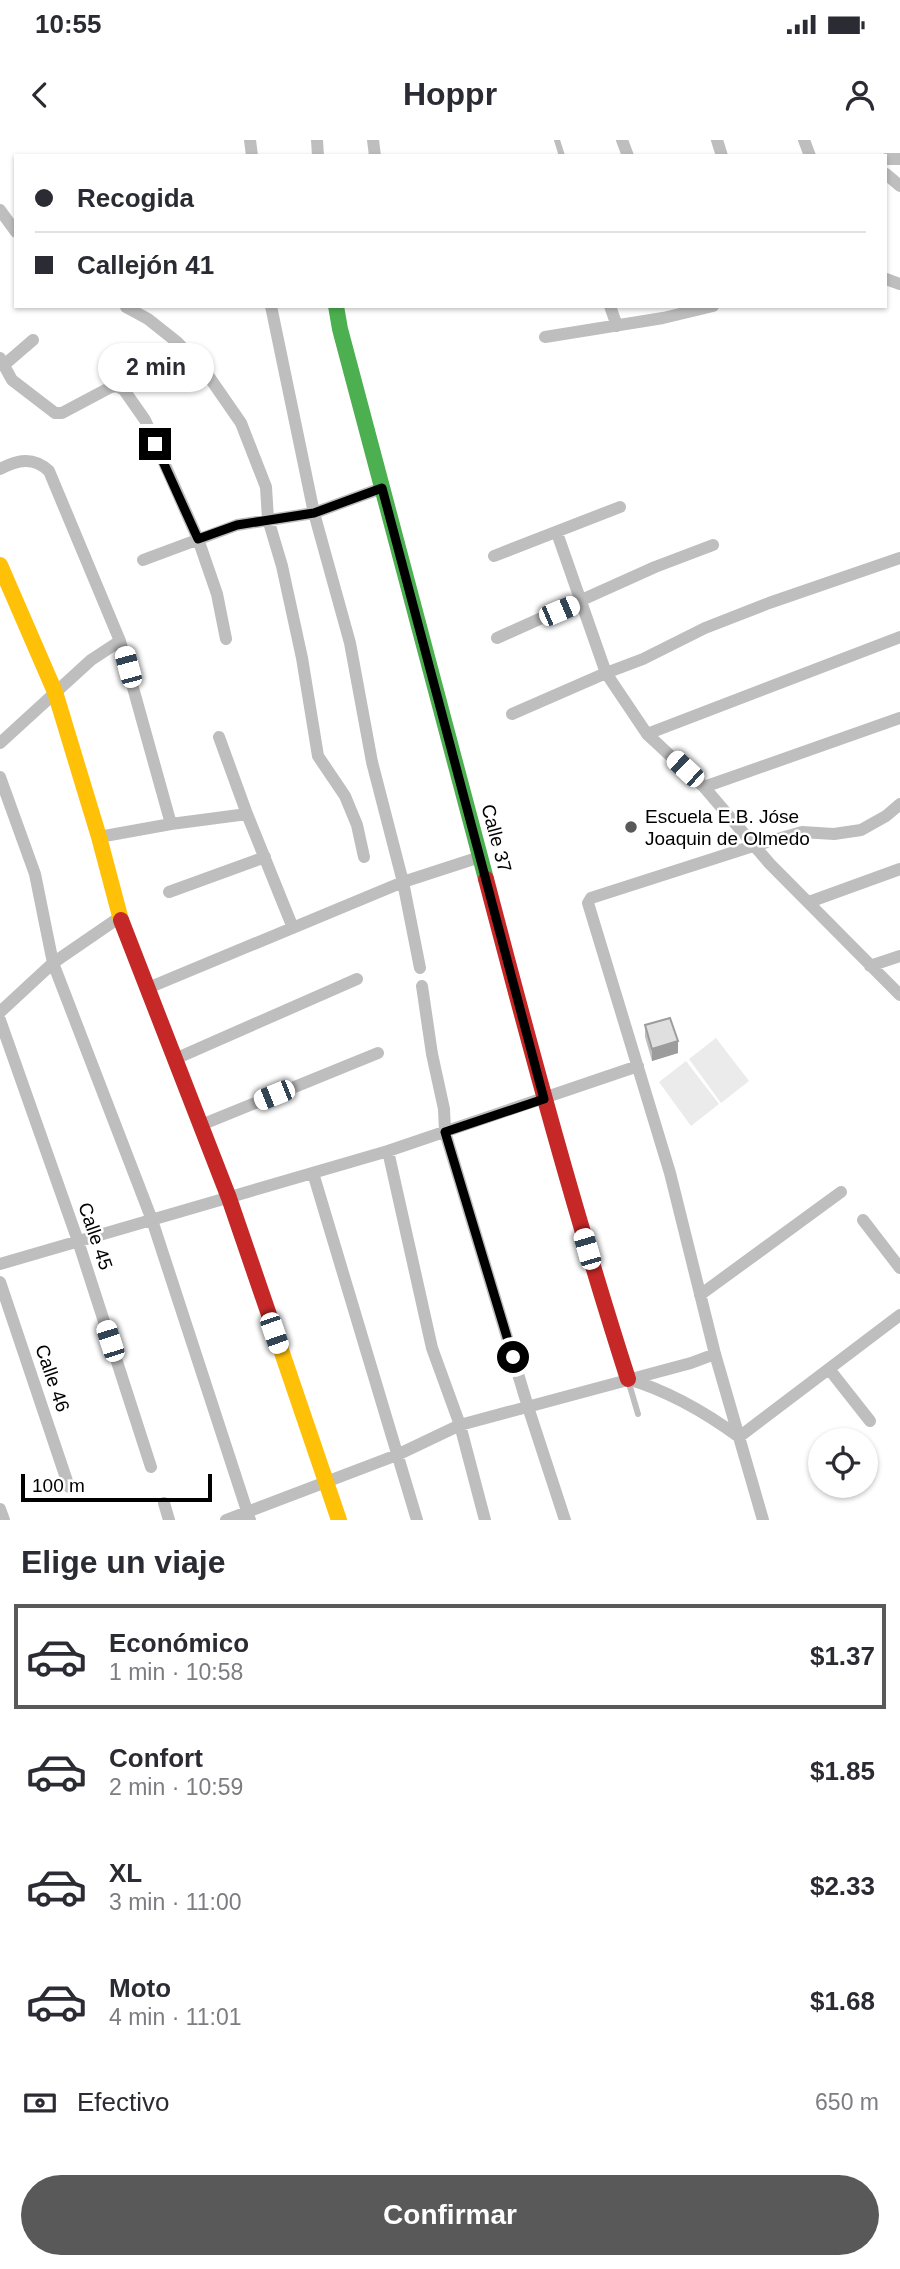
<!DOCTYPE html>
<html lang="es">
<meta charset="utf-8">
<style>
:root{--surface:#fff;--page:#f2f2f3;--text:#2b2b33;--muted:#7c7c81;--line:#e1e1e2;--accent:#595959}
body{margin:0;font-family:Helvetica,sans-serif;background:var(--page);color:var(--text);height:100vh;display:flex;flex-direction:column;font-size:26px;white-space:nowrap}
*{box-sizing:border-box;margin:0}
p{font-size:23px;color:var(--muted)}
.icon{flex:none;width:38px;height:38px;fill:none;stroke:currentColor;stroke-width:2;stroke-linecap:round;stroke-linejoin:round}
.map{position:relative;height:1380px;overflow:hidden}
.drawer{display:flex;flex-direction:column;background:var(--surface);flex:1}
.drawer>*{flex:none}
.top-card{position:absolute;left:14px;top:14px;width:873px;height:154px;border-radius:0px;box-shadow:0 2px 5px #0004;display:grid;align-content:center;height:154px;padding:0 21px;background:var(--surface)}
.controls{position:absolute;left:808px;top:1288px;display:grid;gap:14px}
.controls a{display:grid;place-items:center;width:70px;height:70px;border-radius:50%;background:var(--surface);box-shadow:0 2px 5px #0004;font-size:35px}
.scale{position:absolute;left:21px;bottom:18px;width:191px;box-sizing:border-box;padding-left:7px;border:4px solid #000;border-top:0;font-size:19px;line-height:24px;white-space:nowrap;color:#000;-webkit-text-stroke:5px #fff;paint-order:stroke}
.end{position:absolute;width:32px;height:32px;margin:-16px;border:9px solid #000;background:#fff;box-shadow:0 0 0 4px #fff}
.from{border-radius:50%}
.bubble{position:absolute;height:49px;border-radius:24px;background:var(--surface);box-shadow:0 2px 5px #0004;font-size:23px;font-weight:600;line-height:49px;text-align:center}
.car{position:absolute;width:21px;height:42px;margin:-21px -10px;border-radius:9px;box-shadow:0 0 5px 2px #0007;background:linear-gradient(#fff 24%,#345 0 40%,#fff 0 76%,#345 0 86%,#fff 0)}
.top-card b{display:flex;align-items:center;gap:24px;height:66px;font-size:26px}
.top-card b+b{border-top:2px solid var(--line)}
.top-card i{width:18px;height:18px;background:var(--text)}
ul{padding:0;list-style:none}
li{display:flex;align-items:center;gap:21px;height:105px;margin:0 14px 10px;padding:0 7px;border:4px solid transparent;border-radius:0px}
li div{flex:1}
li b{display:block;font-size:26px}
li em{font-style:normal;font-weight:600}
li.selected{border-color:var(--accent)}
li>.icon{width:63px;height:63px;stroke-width:1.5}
h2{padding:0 21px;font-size:32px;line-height:84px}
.pay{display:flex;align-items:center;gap:18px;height:77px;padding:0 21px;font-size:26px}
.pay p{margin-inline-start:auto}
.primary-button{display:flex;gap:14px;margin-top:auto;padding:14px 21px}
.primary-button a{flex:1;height:80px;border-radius:42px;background:var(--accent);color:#fff;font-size:28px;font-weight:600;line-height:80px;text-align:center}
.status{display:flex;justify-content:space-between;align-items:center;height:49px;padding:0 35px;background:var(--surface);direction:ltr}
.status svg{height:19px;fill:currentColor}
header{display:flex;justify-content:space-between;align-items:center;height:91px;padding:0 21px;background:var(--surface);font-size:32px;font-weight:600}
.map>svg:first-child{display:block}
</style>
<div class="status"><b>10:55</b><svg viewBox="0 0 49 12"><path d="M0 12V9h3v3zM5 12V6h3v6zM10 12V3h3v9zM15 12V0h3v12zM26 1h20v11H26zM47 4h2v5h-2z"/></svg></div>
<header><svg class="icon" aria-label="back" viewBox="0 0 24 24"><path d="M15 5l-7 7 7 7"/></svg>Hoppr<svg class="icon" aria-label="person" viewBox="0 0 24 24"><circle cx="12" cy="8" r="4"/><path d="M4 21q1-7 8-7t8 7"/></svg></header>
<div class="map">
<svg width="900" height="1380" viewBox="0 0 900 1380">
<rect width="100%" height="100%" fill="#fff"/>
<!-- green -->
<path fill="#ebebeb" d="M716 898 749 941 721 963 689 919Z
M686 921 719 964 691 986 659 942Z"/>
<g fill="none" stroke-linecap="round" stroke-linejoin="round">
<!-- lane -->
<path stroke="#bebebe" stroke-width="6" d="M557 0 562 16
M628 1240 638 1274"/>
<!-- street -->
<path stroke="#bebebe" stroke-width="12" d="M250 0 252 16
M317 0 318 16
M373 0 375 16
M622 0 628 16
M717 0 722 16
M804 0 810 16
M886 19H900
M886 34 900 46
M0 70 16 92
M886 139 900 144
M271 166 314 373 350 503 372 622 403 742 420 828
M610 166 617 186
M126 167 148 179 177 202 205 231 241 283 266 347 268 379 282 426 302 518 318 616 345 656 357 685 364 717
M545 197 663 178 713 166
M0 218 12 240 55 273H62L111 247 117 246 124 250 145 280 198 399 217 454 226 499
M4 225 33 200
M0 329C17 320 33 316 49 331L120 501 171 684
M557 393 606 533 647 594 704 647 770 724 900 855
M494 416 620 367
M143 420 237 385 314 373 382 348
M497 498 655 427 713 405
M512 574 606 533 643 519 705 488 769 463 900 418
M647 594 900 497
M219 597 247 674
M0 603 91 520 120 501
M0 637 35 734 53 823 152 1080 250 1380
M704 647 900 578
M99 697 171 684 247 674 293 788
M169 752 265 717
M809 762 900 729
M870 826 900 816
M422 846 432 914 444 969 445 992 528 1267 565 1380
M148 848 403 742 480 717
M0 872 53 823 120 777
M0 880 78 1101 151 1327
M175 919 357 839
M201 985 378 913
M388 1011 432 1208 460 1285 485 1380
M313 1033 417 1380
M863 1080 900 1128
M0 1124 388 1011 638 926
M0 1142 69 1347
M700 1155 841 1052
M829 1229 870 1281
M628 1239C668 1251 705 1272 739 1297L900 1175
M164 1363 169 1380
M0 1369 4 1380
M226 1380 397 1315 460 1285 691 1223 715 1214
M763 1380 715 1214 670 1033 588 763 591 758 753 706 802 692 834 694 861 690 886 676 900 664"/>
<!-- fast -->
<path stroke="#4caf50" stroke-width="16" d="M336 166 340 189 486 739"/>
<!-- slow -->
<path stroke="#ffc107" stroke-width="16" d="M0 425 55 552 99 697 121 780
M277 1198 339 1380"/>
<!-- jam -->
<path stroke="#c62828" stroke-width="16" d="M486 739C530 907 575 1074 628 1239
M121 780 229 1058 277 1198"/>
</g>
<!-- wall -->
<path fill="#c0c0c0" d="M645 885 678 913 652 921 645 897Z"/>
<!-- shaded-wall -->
<path fill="#9c9c9c" d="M678 901V913L652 921V909Z"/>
<!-- building -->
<path fill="#dfdfdf" stroke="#9c9c9c" stroke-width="2" d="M670 878 678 901 652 909 645 885Z"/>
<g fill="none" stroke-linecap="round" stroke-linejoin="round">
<!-- route -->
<path stroke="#000" stroke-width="9" d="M155 304 198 399 237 385 314 373 382 348 544 959 445 992 513 1217"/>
</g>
<!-- markers -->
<circle fill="#595959" stroke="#fff" stroke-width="2.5" cx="631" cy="687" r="7"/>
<g text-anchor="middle" stroke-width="5" stroke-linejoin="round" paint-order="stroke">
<!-- poi labels -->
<g font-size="19" fill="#000" stroke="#fff" text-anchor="start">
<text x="645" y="683">Escuela E.B. Jóse<tspan x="645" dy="22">Joaquin de Olmedo</tspan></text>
</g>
<!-- street labels -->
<g font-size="19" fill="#000" stroke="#fff">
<text transform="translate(497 698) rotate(75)" y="7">Calle 37</text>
<text transform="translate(96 1096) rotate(71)" y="7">Calle 45</text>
<text transform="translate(53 1238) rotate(71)" y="7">Calle 46</text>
</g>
</g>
</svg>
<div class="controls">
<a><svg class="icon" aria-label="locate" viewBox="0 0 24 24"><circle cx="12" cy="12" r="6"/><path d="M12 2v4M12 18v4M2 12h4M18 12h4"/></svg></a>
</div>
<div class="scale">100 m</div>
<i class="end from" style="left:513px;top:1217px"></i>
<i class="end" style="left:155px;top:304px"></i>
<div class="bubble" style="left:98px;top:203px;width:116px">2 min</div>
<i class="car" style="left:559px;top:471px;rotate:67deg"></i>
<i class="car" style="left:128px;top:527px;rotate:345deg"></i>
<i class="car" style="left:685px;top:629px;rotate:313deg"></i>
<i class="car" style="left:274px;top:955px;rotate:248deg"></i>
<i class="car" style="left:587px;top:1109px;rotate:344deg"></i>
<i class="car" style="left:274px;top:1193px;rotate:161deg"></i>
<i class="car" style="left:110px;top:1201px;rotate:342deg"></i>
<div class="top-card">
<b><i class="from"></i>Recogida</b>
<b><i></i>Callejón 41</b>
</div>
</div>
<section class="drawer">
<h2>Elige un viaje</h2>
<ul>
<li class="selected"><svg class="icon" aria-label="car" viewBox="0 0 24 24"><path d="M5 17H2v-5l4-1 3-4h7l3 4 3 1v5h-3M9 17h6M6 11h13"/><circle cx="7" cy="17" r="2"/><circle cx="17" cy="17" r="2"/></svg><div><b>Económico</b><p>1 min · 10:58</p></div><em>$1.37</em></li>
<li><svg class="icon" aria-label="car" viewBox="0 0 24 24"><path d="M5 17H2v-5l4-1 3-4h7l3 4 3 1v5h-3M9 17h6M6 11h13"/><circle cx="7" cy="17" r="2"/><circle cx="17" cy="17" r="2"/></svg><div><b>Confort</b><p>2 min · 10:59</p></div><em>$1.85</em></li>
<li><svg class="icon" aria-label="car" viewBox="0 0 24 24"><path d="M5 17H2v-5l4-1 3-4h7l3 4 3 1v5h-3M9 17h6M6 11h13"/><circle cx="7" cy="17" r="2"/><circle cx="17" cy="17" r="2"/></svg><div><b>XL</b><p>3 min · 11:00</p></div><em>$2.33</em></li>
<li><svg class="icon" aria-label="car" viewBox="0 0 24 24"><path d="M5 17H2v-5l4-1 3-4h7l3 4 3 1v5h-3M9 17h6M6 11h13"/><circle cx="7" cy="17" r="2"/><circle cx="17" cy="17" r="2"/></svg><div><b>Moto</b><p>4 min · 11:01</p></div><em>$1.68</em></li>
</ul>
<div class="pay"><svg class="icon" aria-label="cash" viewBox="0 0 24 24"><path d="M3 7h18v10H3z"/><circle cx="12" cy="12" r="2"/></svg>Efectivo<p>650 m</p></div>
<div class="primary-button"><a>Confirmar</a></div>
</section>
